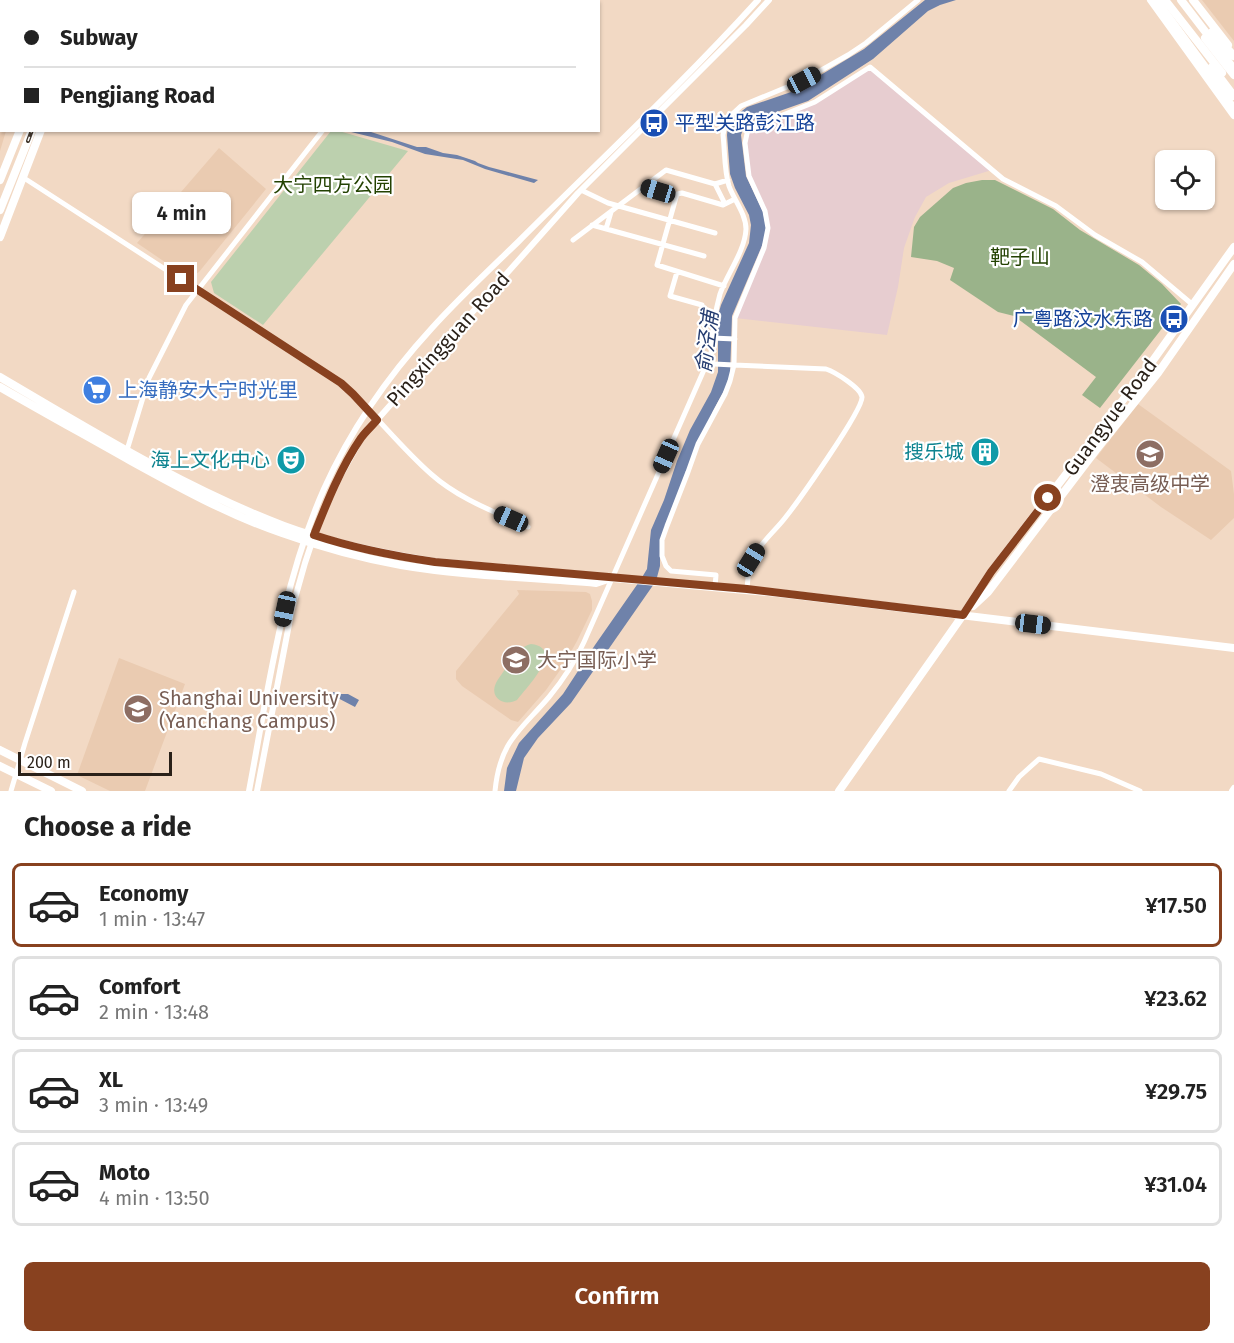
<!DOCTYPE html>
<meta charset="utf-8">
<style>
:root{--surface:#fff;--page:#f6f6f6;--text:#222;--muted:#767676;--line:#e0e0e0;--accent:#88411f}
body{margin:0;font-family:"Fira Sans","Noto Sans SC",sans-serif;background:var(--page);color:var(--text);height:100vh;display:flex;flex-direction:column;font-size:22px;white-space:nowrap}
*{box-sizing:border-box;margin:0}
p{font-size:20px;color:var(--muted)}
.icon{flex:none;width:33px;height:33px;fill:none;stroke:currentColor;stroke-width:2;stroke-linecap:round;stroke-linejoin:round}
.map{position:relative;height:791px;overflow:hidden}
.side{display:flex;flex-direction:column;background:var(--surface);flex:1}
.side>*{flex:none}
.banner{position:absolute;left:0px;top:0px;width:600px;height:132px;box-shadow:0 2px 4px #0004;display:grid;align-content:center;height:132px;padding:0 24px;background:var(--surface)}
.controls{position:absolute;left:1155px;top:150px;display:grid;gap:12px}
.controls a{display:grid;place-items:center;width:60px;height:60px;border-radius:9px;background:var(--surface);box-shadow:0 2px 4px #0004;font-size:30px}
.scale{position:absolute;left:18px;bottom:15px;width:154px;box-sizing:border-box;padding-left:6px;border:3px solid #2a2119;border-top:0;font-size:16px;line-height:21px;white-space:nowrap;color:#2a2119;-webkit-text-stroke:4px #fff;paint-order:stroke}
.end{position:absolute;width:27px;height:27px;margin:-14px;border:8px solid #88411f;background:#fff;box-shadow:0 0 0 3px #fff}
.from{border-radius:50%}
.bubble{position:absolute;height:42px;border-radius:9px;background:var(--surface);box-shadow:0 2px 4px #0004;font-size:20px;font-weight:600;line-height:42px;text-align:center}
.car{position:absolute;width:18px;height:36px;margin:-18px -9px;border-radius:8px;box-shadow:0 0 4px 2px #0007;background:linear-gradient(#222 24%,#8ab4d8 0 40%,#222 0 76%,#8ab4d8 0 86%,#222 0)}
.banner b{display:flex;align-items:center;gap:21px;height:57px;font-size:22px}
.banner b+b{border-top:2px solid var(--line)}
.banner i{width:15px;height:15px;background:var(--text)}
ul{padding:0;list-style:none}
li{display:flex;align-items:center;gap:18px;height:84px;margin:0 12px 9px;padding:0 12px;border:3px solid var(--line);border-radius:9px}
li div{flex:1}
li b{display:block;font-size:22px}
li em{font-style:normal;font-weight:600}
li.active{border-color:var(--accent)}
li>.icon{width:54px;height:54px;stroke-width:1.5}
h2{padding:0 24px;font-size:27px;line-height:72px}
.primary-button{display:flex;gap:12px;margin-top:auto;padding:12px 24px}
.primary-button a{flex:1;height:69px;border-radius:9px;background:var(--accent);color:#fff;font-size:24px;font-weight:600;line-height:69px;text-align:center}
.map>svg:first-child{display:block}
</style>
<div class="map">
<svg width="1234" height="791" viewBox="0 0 1234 791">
<rect width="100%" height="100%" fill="#f2d9c4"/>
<!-- built -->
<path fill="#eacbb1" d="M0 0H46V2H2V130L6 131 0 151Z
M1202 0H1234V41Z
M219 148 266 189 199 272 194 275H184L137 243Z
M1138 404 1231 471 1234 494V518L1211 540 1161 507 1096 458Z
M517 590 586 592 590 594 592 601V610L577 641 563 666 546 690 518 722 511 720 462 686 456 679V671L519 594Z
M119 658 185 684 145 791H110L77 775Z"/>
<!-- industrial -->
<path fill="#e7cdd0" d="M870 67 992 170 949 183 926 197 915 217 904 248 898 287 887 335 735 318 768 228 749 176 745 143 748 129 815 102Z"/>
<!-- green -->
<path fill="#bcd0ae" d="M331 131H339L408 151 263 325 214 293 211 282Z
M531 644C566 648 526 688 517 700 504 707 489 698 496 683 499 677 517 653 522 648 525 646 527 645 531 644Z"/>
<!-- forest -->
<path fill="#9ab38a" d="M982 180H995L1053 209 1080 230 1139 265 1162 284 1181 304 1100 408 1082 395 1096 377 1014 316 998 312 950 280 954 268 937 261 911 257 914 227 920 217 953 188 966 183Z"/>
<!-- water -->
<path fill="#6f82aa" d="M925 0H956L940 5 928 11 873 59 808 101 749 122 744 126 741 135 746 176 763 212 766 227 765 238 761 248 732 316 730 375 727 385 713 411 660 546V566L656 581 571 703 538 738 524 758 516 791H504L507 768 519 743 563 694 595 645 641 579 647 569 651 530 664 500 677 461 690 430 711 392 718 372V315L721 305 749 243 751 225 749 215 735 188 730 174 727 135 728 126 733 118 747 107 794 91 864 49Z
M347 131H368L417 147H426L443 153 457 155 475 161 478 163 489 167 538 180 534 183 485 169 463 160 425 154 392 142Z
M333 692 339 694H348L359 700 355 707 332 695Z"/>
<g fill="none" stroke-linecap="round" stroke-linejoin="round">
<!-- minor -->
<path stroke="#fff" stroke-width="5" d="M440 2 441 0
M24 178 341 383C373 411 399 446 431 474 459 499 495 512 528 527
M715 184 725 204
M644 186 673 195 682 193 723 205 735 199
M581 190 608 203 715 233
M677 194 657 265 724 286
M592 225 704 256
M606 229 611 212
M573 240 666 170 715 184 728 180
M677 272 670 296 702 305
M712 338 735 339
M714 364 734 365 730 381 725 394 698 444 688 472 667 526 662 540V556L666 566 671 571 716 575 715 587
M127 450 149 378 186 305 323 130
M747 589C748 579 748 567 753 558 760 543 775 531 785 518 797 503 863 410 862 397 861 388 835 372 826 369L734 365 735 318 764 248 768 228 765 211 749 176 745 143 748 129 815 102 870 67 1003 179 1056 206 1095 235 1142 262 1193 305
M11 791 25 743 74 592
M495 791C500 741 519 732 549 697 563 680 575 662 584 642L711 354C712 335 715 312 720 294 727 274 745 251 746 229 746 214 734 200 729 186 724 170 725 152 723 135L724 130 728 118 741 106 804 80 848 55 866 43 918 0
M1009 791 1019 777 1039 759 1101 774 1140 791"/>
<!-- tertiary -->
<path stroke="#fff" stroke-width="6" d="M249 791C268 690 282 584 324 489 350 431 389 375 432 328 459 298 489 270 518 242 598 162 682 84 758 0
M257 791 292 609 305 563 315 533 333 489 362 437 578 193 746 25 769 0
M1232 791 1234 788"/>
<!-- secondary -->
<path stroke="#fff" stroke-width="8" d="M0 377C92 431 184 488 284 526 332 544 384 554 435 562L778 593 1234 648
M0 387C43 412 87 436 131 461 180 488 229 515 282 533 321 547 361 558 401 565 465 576 531 577 596 583L608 579
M973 606 988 592 1096 450 1158 373 1234 264
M839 791 963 615 991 572 1149 366 1234 247"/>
<!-- primary -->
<path stroke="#fff" stroke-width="8" d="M1151 0 1234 115
M1165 0 1222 73
M1193 0 1228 45
M55 2 56 0
M84 2V0
M91 2 92 0
M1205 38 1234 75
M0 237 41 130
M0 750 82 791
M0 766 51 791"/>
<!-- trunk -->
<path stroke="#fff" stroke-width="8" d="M1156 0 1222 90 1234 110
M1181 0 1234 69
M65 2 66 0
M78 2V0
M1212 32 1234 56
M1212 67 1234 96
M0 180 20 130
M0 210 32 130"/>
<!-- rail casing -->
<g stroke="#44392f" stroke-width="4">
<path id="rail" d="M66 2V0
M28 141 32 130"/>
</g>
<!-- rail -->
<use href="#rail" stroke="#fff" stroke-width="1.5" stroke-dasharray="4.5" stroke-linecap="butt"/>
</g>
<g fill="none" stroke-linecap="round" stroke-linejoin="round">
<!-- route -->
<path stroke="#88411f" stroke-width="8" d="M181 279 341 383 353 394 377 420C372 426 366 431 361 438 341 467 327 502 314 535 353 548 394 556 435 562L747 589 963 615 991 572 1048 498"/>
</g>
<!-- icons -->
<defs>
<g id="bus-disc" transform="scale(1.5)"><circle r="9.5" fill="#1a4fb4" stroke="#fff"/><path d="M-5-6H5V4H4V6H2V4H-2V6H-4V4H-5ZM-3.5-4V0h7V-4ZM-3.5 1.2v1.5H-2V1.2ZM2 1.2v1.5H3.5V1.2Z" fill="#fff"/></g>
<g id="supermarket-disc" transform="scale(1.5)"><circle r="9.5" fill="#3f7fe0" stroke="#fff"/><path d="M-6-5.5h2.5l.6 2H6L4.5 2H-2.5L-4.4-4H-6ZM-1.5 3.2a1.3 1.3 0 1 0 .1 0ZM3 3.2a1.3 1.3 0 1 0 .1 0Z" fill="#fff"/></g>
<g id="building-disc" transform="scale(1.5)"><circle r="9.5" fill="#0f9aa8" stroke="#fff"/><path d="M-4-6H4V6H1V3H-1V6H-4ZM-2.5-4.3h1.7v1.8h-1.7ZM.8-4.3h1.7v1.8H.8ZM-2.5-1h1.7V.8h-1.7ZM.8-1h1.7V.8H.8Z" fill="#fff"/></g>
<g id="school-disc" transform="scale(1.5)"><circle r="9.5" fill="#8d6e63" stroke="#fff"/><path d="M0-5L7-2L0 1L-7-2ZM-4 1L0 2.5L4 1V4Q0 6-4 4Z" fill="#fff"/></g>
<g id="theatre-disc" transform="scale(1.5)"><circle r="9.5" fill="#0f9aa8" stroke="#fff"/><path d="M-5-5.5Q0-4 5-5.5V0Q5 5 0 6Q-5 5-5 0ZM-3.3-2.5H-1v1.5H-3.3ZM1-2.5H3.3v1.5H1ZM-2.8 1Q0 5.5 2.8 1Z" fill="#fff"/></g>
<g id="university-disc" transform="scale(1.5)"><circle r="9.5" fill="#8d6e63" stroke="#fff"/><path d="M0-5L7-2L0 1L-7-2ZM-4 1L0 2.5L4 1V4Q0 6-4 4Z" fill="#fff"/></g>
</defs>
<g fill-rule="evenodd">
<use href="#bus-disc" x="654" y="123"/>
<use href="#bus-disc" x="1174" y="319"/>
<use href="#supermarket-disc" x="97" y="390"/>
<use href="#building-disc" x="985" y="452"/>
<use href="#school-disc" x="1150" y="454"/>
<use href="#theatre-disc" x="291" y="460"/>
<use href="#school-disc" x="516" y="660"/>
<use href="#university-disc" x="138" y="709"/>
</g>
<g text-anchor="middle" stroke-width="4.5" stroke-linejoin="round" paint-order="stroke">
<!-- transit labels -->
<g font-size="20" fill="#164399" stroke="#fff" text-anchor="start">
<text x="675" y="130">平型关路彭江路</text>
<text x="1153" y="326" text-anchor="end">广粤路汶水东路</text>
</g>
<!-- park labels -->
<g font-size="20" fill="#234202" stroke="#fff">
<text x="333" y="192">大宁四方公园</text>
<text x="1020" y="264">靶子山</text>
</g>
<!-- street labels -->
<g font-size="20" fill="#2a2119" stroke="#fff">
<text transform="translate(448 339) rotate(-48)" y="7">Pingxingguan Road</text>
<text transform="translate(1110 417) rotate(-53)" y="7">Guangyue Road</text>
</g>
<!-- shop labels -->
<g font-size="20" fill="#366cbe" stroke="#fff" text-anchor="start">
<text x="118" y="397">上海静安大宁时光里</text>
</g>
<!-- culture labels -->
<g font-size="20" fill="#0d838f" stroke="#fff" text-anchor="end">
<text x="964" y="459">搜乐城</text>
<text x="270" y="467">海上文化中心</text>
</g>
<!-- education labels -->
<g font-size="20" fill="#785e54" stroke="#fff" text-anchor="start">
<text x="1150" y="491" text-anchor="middle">澄衷高级中学</text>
<text x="537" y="667">大宁国际小学</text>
<text x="159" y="705">Shanghai University<tspan x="159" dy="23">(Yanchang Campus)</tspan></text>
</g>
<!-- water labels -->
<g font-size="21" font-style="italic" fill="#263d71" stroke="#fff">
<text transform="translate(707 342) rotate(-83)" y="7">俞泾浦</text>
</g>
</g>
</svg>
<div class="controls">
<a><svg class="icon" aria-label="locate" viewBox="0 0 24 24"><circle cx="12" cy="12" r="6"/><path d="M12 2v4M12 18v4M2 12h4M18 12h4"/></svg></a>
</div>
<div class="scale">200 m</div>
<i class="end from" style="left:1048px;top:498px"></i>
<i class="end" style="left:181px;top:279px"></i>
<div class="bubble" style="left:132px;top:192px;width:99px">4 min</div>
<i class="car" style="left:804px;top:80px;rotate:62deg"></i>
<i class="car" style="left:658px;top:191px;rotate:287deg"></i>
<i class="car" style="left:666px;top:456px;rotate:204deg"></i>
<i class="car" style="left:511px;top:519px;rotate:294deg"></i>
<i class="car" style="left:751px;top:560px;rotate:32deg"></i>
<i class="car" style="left:285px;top:609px;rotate:192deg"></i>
<i class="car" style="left:1033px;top:624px;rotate:97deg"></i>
<div class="banner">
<b><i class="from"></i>Subway</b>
<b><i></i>Pengjiang Road</b>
</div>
</div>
<section class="side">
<h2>Choose a ride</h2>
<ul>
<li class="active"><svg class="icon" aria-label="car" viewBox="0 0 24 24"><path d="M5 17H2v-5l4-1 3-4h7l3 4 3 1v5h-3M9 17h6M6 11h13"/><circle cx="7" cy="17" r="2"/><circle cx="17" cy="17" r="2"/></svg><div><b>Economy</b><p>1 min · 13:47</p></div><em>¥17.50</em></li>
<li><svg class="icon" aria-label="car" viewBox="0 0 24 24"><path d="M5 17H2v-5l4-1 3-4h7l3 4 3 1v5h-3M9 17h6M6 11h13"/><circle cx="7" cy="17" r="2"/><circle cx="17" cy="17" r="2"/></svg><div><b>Comfort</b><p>2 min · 13:48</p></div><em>¥23.62</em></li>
<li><svg class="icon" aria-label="car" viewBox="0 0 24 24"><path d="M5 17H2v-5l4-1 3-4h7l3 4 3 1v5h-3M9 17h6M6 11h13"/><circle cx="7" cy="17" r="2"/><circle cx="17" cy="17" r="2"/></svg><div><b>XL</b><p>3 min · 13:49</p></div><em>¥29.75</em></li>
<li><svg class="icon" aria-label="car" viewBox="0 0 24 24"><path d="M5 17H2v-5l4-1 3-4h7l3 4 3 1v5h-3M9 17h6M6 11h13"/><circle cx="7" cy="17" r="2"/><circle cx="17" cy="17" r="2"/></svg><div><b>Moto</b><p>4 min · 13:50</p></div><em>¥31.04</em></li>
</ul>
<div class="primary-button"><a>Confirm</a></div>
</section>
